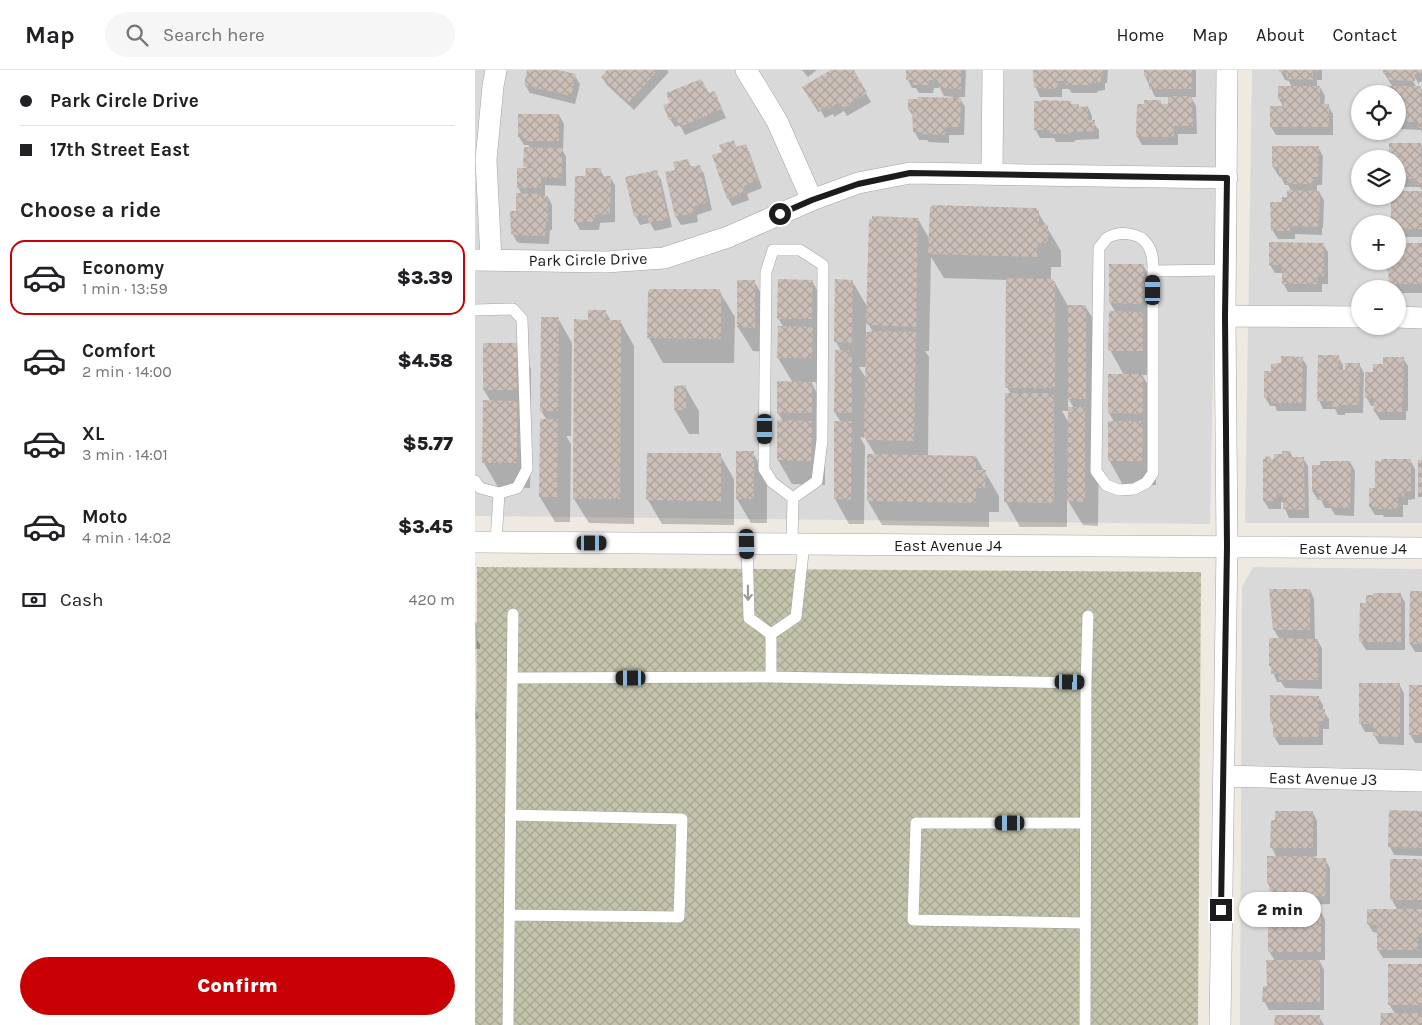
<!DOCTYPE html>
<meta charset="utf-8">
<style>
:root{--surface:#fff;--page:#f6f6f6;--text:#202124;--muted:#757577;--line:#e0e0e0;--accent:#c80004}
body{margin:0;font-family:Karla,sans-serif;background:var(--page);color:var(--text);height:100vh;display:flex;flex-direction:column;font-size:19px;white-space:nowrap}
*{box-sizing:border-box;margin:0}
p{font-size:16px;color:var(--muted)}
.icon{flex:none;width:28px;height:28px;fill:none;stroke:currentColor;stroke-width:2;stroke-linecap:round;stroke-linejoin:round}
.map{position:relative;flex:1;overflow:hidden}
.drawer{display:flex;flex-direction:column;background:var(--surface);width:475px}
.drawer>*{flex:none}
.guide{display:grid;align-content:center;height:110px;padding:0 20px;background:var(--surface)}
.fabs{position:absolute;left:876px;top:15px;display:grid;gap:10px}
.fabs a{display:grid;place-items:center;width:55px;height:55px;border-radius:50%;background:var(--surface);box-shadow:0 1px 4px #0004;font-size:25px}
.end{position:absolute;width:22px;height:22px;margin:-11px;border:6px solid #1c1c1c;background:#fff;box-shadow:0 0 0 2px #fff}
.from{border-radius:50%}
.bubble{position:absolute;height:35px;border-radius:18px;background:var(--surface);box-shadow:0 1px 4px #0004;font-size:16px;font-weight:800;line-height:35px;text-align:center}
.car{position:absolute;width:15px;height:30px;margin:-15px -8px;border-radius:6px;box-shadow:0 0 4px 1px #0007;background:linear-gradient(#222 24%,#8ab4d8 0 40%,#222 0 76%,#8ab4d8 0 86%,#222 0)}
.guide b{display:flex;align-items:center;gap:18px;height:48px;font-size:19px}
.guide b+b{border-top:1px solid var(--line)}
.guide i{width:12px;height:12px;background:var(--text)}
ul{padding:0;list-style:none}
li{display:flex;align-items:center;gap:15px;height:75px;margin:0 10px 8px;padding:0 10px;border:2px solid transparent;border-radius:15px}
li div{flex:1}
li b{display:block;font-size:19px}
li em{font-style:normal;font-weight:800}
li.current{border-color:var(--accent)}
li>.icon{width:45px;height:45px;stroke-width:1.5}
h2{padding:0 20px;font-size:22px;line-height:60px}
.pay{display:flex;align-items:center;gap:12px;height:55px;padding:0 20px;font-size:19px}
.pay p{margin-inline-start:auto}
.button{display:flex;gap:10px;margin-top:auto;padding:10px 20px}
.button a{flex:1;height:58px;border-radius:30px;background:var(--accent);color:#fff;font-size:20px;font-weight:800;line-height:58px;text-align:center}
header{display:flex;align-items:center;gap:30px;box-sizing:border-box;height:70px;padding:0 25px;background:var(--surface);border-bottom:1px solid var(--line)}
header strong{font-size:24px}
nav{display:flex;gap:28px;margin-inline-start:auto;font-size:18px}
.search{width:350px;height:45px;background:var(--page);display:flex;align-items:center;gap:12px;box-sizing:border-box;padding:0 18px;border-radius:28px;color:var(--muted);font-size:19px}
main{display:flex;flex:1;min-height:0}
.map>svg:first-child{display:block}
</style>
<header>
<strong>Map</strong>
<div class="search"><svg class="icon" aria-label="search" viewBox="0 0 24 24"><circle cx="10" cy="10" r="6"/><path d="M15 15l6 6"/></svg>Search here</div>
<nav><a>Home</a><a>Map</a><a>About</a><a>Contact</a></nav>
</header>
<main>
<section class="drawer">
<div class="guide">
<b><i class="from"></i>Park Circle Drive</b>
<b><i></i>17th Street East</b>
</div>
<h2>Choose a ride</h2>
<ul>
<li class="current"><svg class="icon" aria-label="car" viewBox="0 0 24 24"><path d="M5 17H2v-5l4-1 3-4h7l3 4 3 1v5h-3M9 17h6M6 11h13"/><circle cx="7" cy="17" r="2"/><circle cx="17" cy="17" r="2"/></svg><div><b>Economy</b><p>1 min · 13:59</p></div><em>$3.39</em></li>
<li><svg class="icon" aria-label="car" viewBox="0 0 24 24"><path d="M5 17H2v-5l4-1 3-4h7l3 4 3 1v5h-3M9 17h6M6 11h13"/><circle cx="7" cy="17" r="2"/><circle cx="17" cy="17" r="2"/></svg><div><b>Comfort</b><p>2 min · 14:00</p></div><em>$4.58</em></li>
<li><svg class="icon" aria-label="car" viewBox="0 0 24 24"><path d="M5 17H2v-5l4-1 3-4h7l3 4 3 1v5h-3M9 17h6M6 11h13"/><circle cx="7" cy="17" r="2"/><circle cx="17" cy="17" r="2"/></svg><div><b>XL</b><p>3 min · 14:01</p></div><em>$5.77</em></li>
<li><svg class="icon" aria-label="car" viewBox="0 0 24 24"><path d="M5 17H2v-5l4-1 3-4h7l3 4 3 1v5h-3M9 17h6M6 11h13"/><circle cx="7" cy="17" r="2"/><circle cx="17" cy="17" r="2"/></svg><div><b>Moto</b><p>4 min · 14:02</p></div><em>$3.45</em></li>
</ul>
<div class="pay"><svg class="icon" aria-label="cash" viewBox="0 0 24 24"><path d="M3 7h18v10H3z"/><circle cx="12" cy="12" r="2"/></svg>Cash<p>420 m</p></div>
<div class="button"><a>Confirm</a></div>
</section>
<div class="map">
<svg width="947" height="955" viewBox="0 0 947 955">
<defs>
<pattern id="construction-cross-hatch" width="8" height="8" patternUnits="userSpaceOnUse" patternTransform="scale(1.25)"><rect width="8" height="8" fill="#c4c3ac"/><path d="M0 0l8 8M0 8l8-8" fill="none" stroke="#a8a793"/></pattern>
<pattern id="building-cross-hatch" width="8" height="8" patternUnits="userSpaceOnUse" patternTransform="scale(1.25)"><rect width="8" height="8" fill="#cbbfb7"/><path d="M0 0l8 8M0 8l8-8" fill="none" stroke="#aea49d"/></pattern>
</defs>
<rect width="100%" height="100%" fill="#efeae1"/>
<!-- residential -->
<path fill="#dad9d9" fill-rule="evenodd" d="M0 0H744L735 454 0 446Z
M777 0H947V453H770ZM885 24H922V61H885ZM885 89H922V126H885ZM885 154H922V191H885ZM885 219H922V256H885Z
M778 497 947 499V955H765L767 517Z"/>
<!-- construction -->
<path fill="url(#construction-cross-hatch)" d="M2 497 726 502 723 955H0Z"/>
<!-- shadow -->
<path fill="#0003" fill-rule="evenodd" d="M54 0H81L100 6 105 14 100 34 55 23 50 15Z
M134 0H192L194 2 159 40 132 15 127 7Z
M327 0H342L333 7Z
M359 0H377L396 32 372 46 369 41 359 47 358 44 350 48 346 41 343 42 329 17Z
M432 0H491L490 27H484L490 37 489 65H474V73L454 72 452 70H444L439 61V48L434 40V30L478 29V27L469 26 465 18H459L458 23H444L441 18H437L433 10Z
M560 0H633L632 13H630V20L624 21 621 23H597L594 19H587V27H565L561 18Z
M670 0H721V27H716L721 36 722 64H703V75H667L662 66 685 31 687 35H694V27H680L670 6Z
M802 0H847V10H842V17H845L850 26 849 36H853L858 44V65H801L796 57 809 38 804 29V17H817L814 11 810 10 805 0Z
M909 0H947V12H944V15L938 4 935 6 942 18H946L947 20V63L946 60 922 59V24L909 3Z
M239 22 251 48 210 65 205 55 200 57 195 49Z
M595 32 597 35H603L605 38 613 37 617 46V51L624 60V69L601 70 599 72H581L579 68H565L560 59Z
M84 45 89 54 88 79H87L91 87V116L70 115V127H73L77 135V160H75L74 174 45 173 42 172 37 163 47 125 43 117 52 99 50 96 55 78 53 75H49L44 67Z
M258 71 262 78 271 75 275 84 287 118 272 124 274 130 257 136 253 128 248 83Z
M945 74 947 77V120L945 117H922V89Z
M843 77 848 86 847 115H842V122H844L849 130 848 158H847V165L820 164V169H803L798 161 808 133 813 129 817 122 813 115H810L805 105H803L798 97Z
M213 91 217 98 224 96 229 104 237 140 222 145 223 152 206 155 201 147 191 103 202 101Z
M125 99 129 107H135L140 115V152L125 153 124 160H105L100 151 112 107Z
M181 102 186 110 197 157 180 161 175 153 165 155 161 147 152 108Z
M947 122V167H922V154Z
M561 139 586 181V197H576V210L580 213 593 236H610L625 260 623 456 608 455 592 429V456L591 457H545L531 432V324H536L532 317V210L469 208 456 187 454 281H450L454 287 453 386 501 387 524 426V442H514V457L407 455 393 431 401 386 390 368 385 367 390 376 389 454H374L360 429V352H366L360 343 366 281 361 272 377 211 393 238 443 149 455 170ZM391 250 398 262 395 264H391ZM384 297H392V310ZM593 328 599 338H593ZM587 341H594V353Z
M848 174 853 182V214H847V222H813L808 213V203H800L795 195Z
M947 174V223H922V219H917L915 214V204L909 195 922 191Z
M668 195 682 220 681 305H667L682 330 681 415H648L634 390 639 352 634 343 635 305H649L635 280 641 243 635 233Z
M279 211 293 236V282L278 281 263 257Z
M337 211 351 236 350 313 336 312 350 337V415L317 414 303 390 308 352 303 343 318 313 303 288 309 258 303 248Z
M244 221 260 247 259 293H188L174 268V222Z
M130 241 136 251H145L159 276V454L114 453 99 429 115 251Z
M67 248H83L97 273 96 366H91L96 374 95 452H80L65 427 66 350H72L66 341Z
M42 274 56 299V344H49L56 356 55 418 23 417 9 393 16 332 9 320Z
M863 287 868 295V301L884 294 889 303 888 343H870V345H863L860 339H848L844 330Z
M827 288 832 296 831 341H802L800 336H795L790 327 798 303 807 295Z
M928 288 933 296V341H931V350H905L900 342V336H896L892 328 899 303 909 295Z
M210 317 224 341V364H214L200 340Z
M815 382 818 388H828L833 396 834 448H814L810 439V433L806 432V439H794L789 431 795 388 797 390Z
M278 383 292 407V453H276L262 429Z
M245 385 259 409V455L187 454 173 430Z
M935 390 940 399V429L933 430V435H928V447H909L908 445H900L895 437Z
M875 392 880 401 879 446 860 445 856 438H850L846 430H843L838 422Z
M835 520 839 529 840 570H842L847 578V619L810 618 806 612H802L795 595 805 570 799 560Z
M947 523V582H940L935 574Z
M925 524 930 532V580H891L886 572 892 534Z
M0 551 2 554V569L5 575V579H1V598Z
M924 614 929 623V675L904 674 899 665V662H890L885 653Z
M947 617V673H940L935 664Z
M0 626 1 641 3 646V649H1L0 672Z
M843 627 848 635V641L854 649V659H848V675H804L799 666V657L796 652Z
M947 742V786L919 785 915 777Z
M838 743 842 751V786H839L841 789H850L855 798V834L808 835 804 829H800L793 813 802 788 797 778 801 751Z
M947 790V888H908L903 880 904 863 898 862 893 854 923 841 917 830Z
M846 842 850 850V890H844L849 900V940H794L789 931 800 891 794 881 807 856Z
M947 895V955H907L920 944 914 934Z
M844 947 849 955H801Z"/>
<!-- building -->
<path fill="url(#building-cross-hatch)" d="M52 0H83L101 4 96 26 49 15Z
M132 0H183L154 32 126 7Z
M356 0H379L392 23 367 39 364 33 353 39 352 36 344 41 340 33 338 34 327 17Z
M431 0H486V19L463 18V10H454V15H438V10H431Z
M558 0H628V5H626V12L619 13 616 15H591V11H583L582 19 559 18Z
M669 0H717V19H674V8L669 6Z
M804 0H843V2H838V10L811 9V3L804 2Z
M908 0H947V3L940 4V11L913 10V3H908Z
M226 9 234 23 240 21 247 39 205 57 200 47 194 50 188 35 195 33 191 23Z
M803 16H845V34H854V57H795V36H809V29H803Z
M914 16H946L947 58H943V52H922V24H914Z
M693 26H717L718 56H699V67H661L662 34H669V30H686L685 34H693Z
M443 27 486 28 485 57H470V65L448 64V62H438L437 40H433V29H443Z
M567 30 596 31V34H604V37L613 36V50H620L619 61 596 62 595 64H575V60H559V31H567Z
M43 44H84V71H49V67H43Z
M259 70 261 77 271 74 283 110 269 116 271 122 252 129 237 85 247 82 244 75Z
M914 73H946L947 115H942V109H922V89H914Z
M797 76H844L843 107H838V114H811L812 107H804V97H797Z
M49 77 87 78V108L66 107V118H42V98H56V97H48Z
M213 89 215 97 225 95 233 132 218 137 219 143 200 147 190 102 200 100 198 92Z
M111 98H126V106H136L135 144 120 145V152H99L100 106H110Z
M182 100 193 149 174 153 172 145 159 147 150 107Z
M812 120 845 121 844 150H843V157L815 156V161H796L795 132H806L807 127H812Z
M922 121H947V159H922V154H916V128L922 126Z
M41 123 63 124V126H73V152H71L70 166 39 165V164H36L35 141H41Z
M457 135 562 138 561 140H564V155H573V173H563L562 187 453 184 455 137H457Z
M397 146 443 148 441 257 394 255 391 254 394 149H397Z
M794 172 849 173V206H843V214H807V195H794Z
M922 173H947V214H914L913 196H908V191H922Z
M634 194H669L668 234 634 233Z
M531 208 578 209V211H580V316L577 318H530Z
M303 209 338 210 337 249H302Z
M360 209 378 210 377 273 359 272Z
M262 210H280V258L262 257Z
M174 219H245V221L246 222V269L172 268 173 221H174Z
M593 235H611V329H593Z
M113 240H131V250H146L145 429H98L99 249 113 250Z
M634 241 668 242V281H633Z
M66 247H84L83 341H65Z
M303 256 338 257 337 288H302Z
M394 261 441 262 439 371 392 370V368H389L391 262H394Z
M8 273H42V320H8Z
M360 280H374V283H377V343H359Z
M843 285H864V300H870V293H885L884 335H866V337H857V331H842Z
M806 286 828 287 827 333H796V328H789V301H796V294L806 293Z
M908 287H929L928 333H927V342H899L898 328H890V302H898V294H908Z
M633 304H668V344L633 343Z
M302 311 337 312V343H302Z
M211 315V340H199V316Z
M530 323H577V325H579V431L576 433 529 432Z
M8 330 42 331V393H7Z
M593 337H610V432L592 431Z
M65 349H83L82 427H64Z
M302 350 337 351 336 391 302 390Z
M359 351H377L376 430 359 429Z
M633 351H668L667 391H633Z
M261 381H279V429H261Z
M807 381H816V390L817 387H829L830 440 808 439V425L802 424 801 431H788V389H790V386L796 387V389H799V384H807Z
M172 383H246V431L171 430Z
M392 384 501 386V400H511L510 418H501V433L392 431Z
M906 389H936V421L929 422V427H923V439H903V437H894V418H900V391H906Z
M943 390H947V427H943Z
M845 391H876L875 438 854 437V430H844V422H837V395H845Z
M794 519H835V560H798Z
M935 521H947V574H934Z
M898 523H926V572H884L885 533H891V525H898Z
M794 568 843 569V610H804L803 603 796 604V596H794Z
M884 613H925V667L898 666V654H884Z
M934 615H947V665H934Z
M795 625 844 626V640L850 639V651H844V667H798V652H795Z
M914 740 947 741V778L913 777Z
M800 741H838V778H795L796 750H800Z
M792 786H841V788H851L850 826 802 827V821H794L795 813H792Z
M915 789H947V830H915Z
M892 839H947V867H943V880H902V855L892 854Z
M806 841H846V882H793V854L805 855Z
M791 890H845V932H787L788 916H792Z
M913 894H947V935H913Z
M906 943H947V955H905Z
M800 945H845V955H799Z"/>
<g fill="none" stroke-linecap="round" stroke-linejoin="round">
<!-- lane casing -->
<g stroke="#a3a3a3" stroke-width="12">
<path id="lane" d="M678 201C678 192 678 182 672 174 664 162 644 161 632 168 629 171 627 175 624 178L621 401 631 415 644 420 659 419 671 413 678 403V201L751 200
M0 240 38 239 47 249 52 399 42 418 24 423 5 418 0 411
M21 472 24 423
M272 474 274 548 296 564 321 547 329 474
M317 474 318 428 342 411 347 370 348 195 325 180H298L291 202 289 399 297 412 318 428
M296 607V564
M37 608 296 607 611 613
M34 845 204 847 207 749 35 745
M610 853 438 850 441 753H610
M33 955 38 544
M610 955 611 613 613 546"/>
</g>
<!-- street casing -->
<g stroke="#a3a3a3" stroke-width="22">
<path id="street" d="M271 0 302 51 337 130
M517 103 518 0
M0 190 131 192 189 188 253 167 337 130 383 113 435 103 752 108
M16 190 11 90 18 16 21 0
M750 246 885 247
M922 247 947 248
M0 472 947 478
M749 706 947 711
M745 955 752 477 750 246 752 0"/>
</g>
<!-- lane -->
<use href="#lane" stroke="#fff" stroke-width="11"/>
<!-- street -->
<use href="#street" stroke="#fff" stroke-width="21"/>
</g>
<!-- one-way arrows -->
<defs><path id="oneway-shaft" d="M-6 0H5M1.5-3L5.5 0L1.5 3" fill="none" stroke-width="1.6" stroke-linecap="round" stroke-linejoin="round" transform="scale(1.25)"/></defs>
<use stroke="#999" href="#oneway-shaft" transform="translate(273 523) rotate(89)"/>
<g fill="none" stroke-linecap="round" stroke-linejoin="round">
<!-- route -->
<path stroke="#1c1c1c" stroke-width="6" d="M305 144 337 130 383 114 435 103 752 108 750 246 752 477 746 840"/>
</g>
<g text-anchor="middle" stroke-width="4.5" stroke-linejoin="round" paint-order="stroke">
<!-- street labels -->
<g font-size="16" fill="#1c1c1c" stroke="#fff">
<text transform="translate(113 189) rotate(-1)" y="6">Park Circle Drive</text>
<text x="473" y="481">East Avenue J4</text>
<text x="878" y="484">East Avenue J4</text>
<text transform="translate(848 708) rotate(1)" y="6">East Avenue J3</text>
</g>
</g>
</svg>
<div class="fabs">
<a><svg class="icon" aria-label="locate" viewBox="0 0 24 24"><circle cx="12" cy="12" r="6"/><path d="M12 2v4M12 18v4M2 12h4M18 12h4"/></svg></a>
<a><svg class="icon" aria-label="layers" viewBox="0 0 24 24"><path d="M12 4l9 5-9 5-9-5zM3 14l9 5 9-5"/></svg></a>
<a>+</a>
<a>−</a>
</div>
<i class="end from" style="left:305px;top:144px"></i>
<i class="end" style="left:746px;top:840px"></i>
<div class="bubble" style="left:764px;top:822px;width:82px">2 min</div>
<i class="car" style="left:678px;top:220px;rotate:0deg"></i>
<i class="car" style="left:290px;top:359px;rotate:180deg"></i>
<i class="car" style="left:117px;top:473px;rotate:90deg"></i>
<i class="car" style="left:272px;top:474px;rotate:179deg"></i>
<i class="car" style="left:156px;top:608px;rotate:270deg"></i>
<i class="car" style="left:595px;top:612px;rotate:91deg"></i>
<i class="car" style="left:535px;top:753px;rotate:270deg"></i>
</div>
</main>
